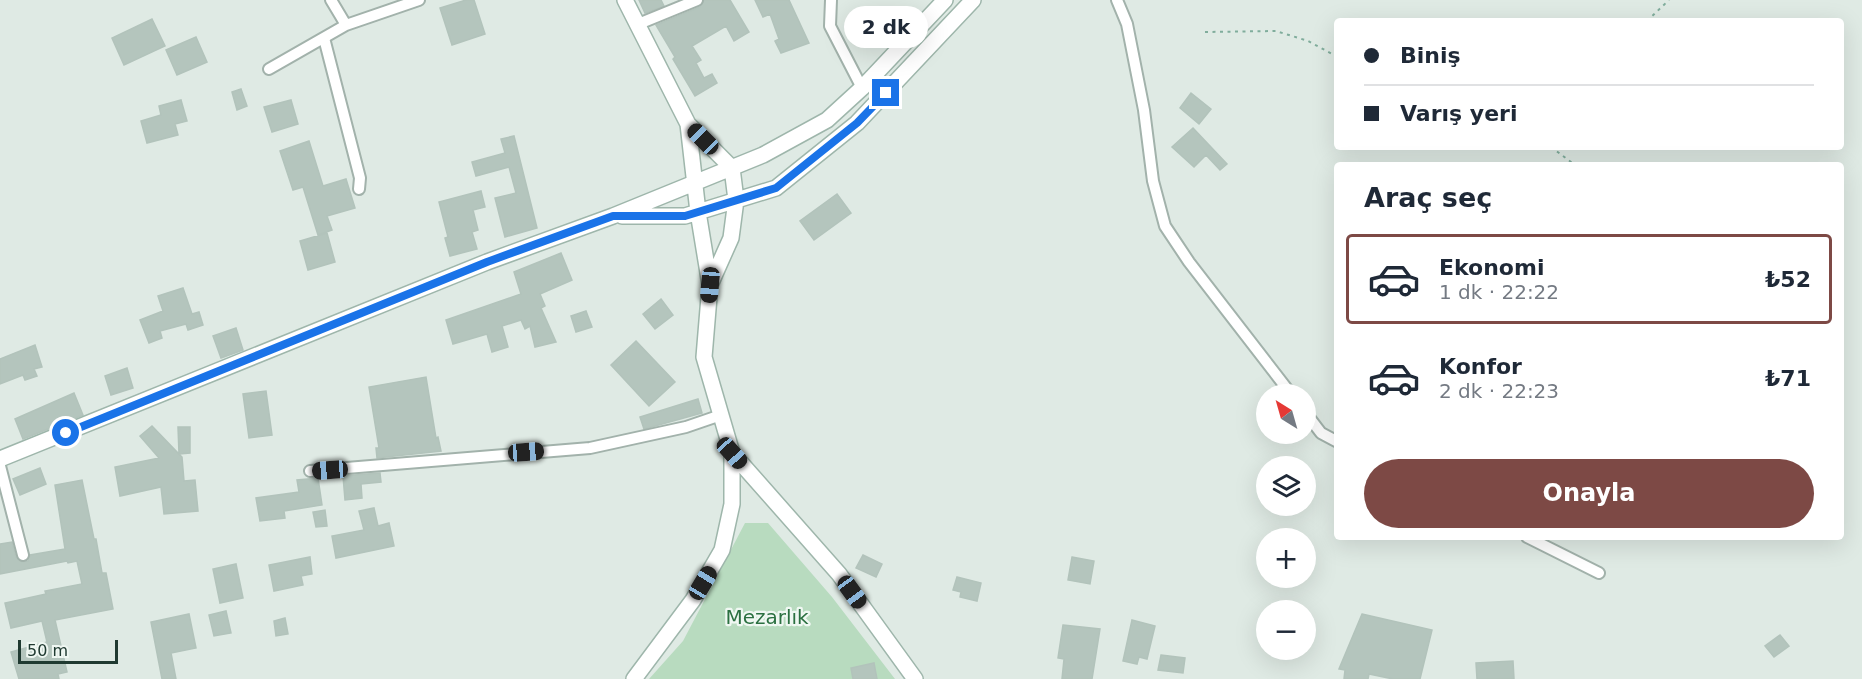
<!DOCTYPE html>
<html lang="tr">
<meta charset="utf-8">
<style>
:root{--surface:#fff;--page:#f2f2f3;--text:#1f2937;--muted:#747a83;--line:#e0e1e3;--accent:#7d4945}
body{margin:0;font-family:"DejaVu Sans",sans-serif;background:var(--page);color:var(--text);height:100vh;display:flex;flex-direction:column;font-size:22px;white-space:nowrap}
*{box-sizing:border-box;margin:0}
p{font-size:20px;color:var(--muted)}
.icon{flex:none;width:33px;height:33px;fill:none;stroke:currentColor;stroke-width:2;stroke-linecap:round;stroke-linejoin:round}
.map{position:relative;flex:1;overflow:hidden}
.sheet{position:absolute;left:1334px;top:162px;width:510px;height:378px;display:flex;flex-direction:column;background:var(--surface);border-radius:6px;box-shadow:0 6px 24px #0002}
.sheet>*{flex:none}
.guide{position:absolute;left:1334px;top:18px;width:510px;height:132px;border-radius:6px;box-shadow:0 6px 24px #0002;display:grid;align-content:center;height:132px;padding:0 30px;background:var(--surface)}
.needle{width:39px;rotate:323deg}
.fabs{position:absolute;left:1256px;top:384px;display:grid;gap:12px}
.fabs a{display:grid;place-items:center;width:60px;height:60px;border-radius:50%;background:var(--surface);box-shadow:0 6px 24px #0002;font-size:30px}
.scale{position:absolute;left:18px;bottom:15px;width:100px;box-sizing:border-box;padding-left:6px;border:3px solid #203a31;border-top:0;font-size:16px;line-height:21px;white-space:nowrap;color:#203a31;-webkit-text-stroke:4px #eff7f2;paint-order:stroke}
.end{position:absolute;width:27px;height:27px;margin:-14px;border:8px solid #1a73e8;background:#fff;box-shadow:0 0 0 3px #fff}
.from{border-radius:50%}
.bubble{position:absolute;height:42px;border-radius:21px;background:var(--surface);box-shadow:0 6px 24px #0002;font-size:20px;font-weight:700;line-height:42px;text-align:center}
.car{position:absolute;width:18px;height:36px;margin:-18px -9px;border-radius:8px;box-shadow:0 0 4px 2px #0007;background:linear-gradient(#222 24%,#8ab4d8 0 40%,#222 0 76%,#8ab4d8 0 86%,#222 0)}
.guide b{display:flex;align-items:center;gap:21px;height:57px;font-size:22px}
.guide b+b{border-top:2px solid var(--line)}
.guide i{width:15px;height:15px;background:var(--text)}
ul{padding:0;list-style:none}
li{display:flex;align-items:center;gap:18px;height:90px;margin:0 12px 9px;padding:0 18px;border:3px solid transparent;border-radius:6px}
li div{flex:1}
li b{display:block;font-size:22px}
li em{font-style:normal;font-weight:700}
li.selected{border-color:var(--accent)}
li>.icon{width:54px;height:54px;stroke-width:1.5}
h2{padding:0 30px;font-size:27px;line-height:72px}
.action{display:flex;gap:12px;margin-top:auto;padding:12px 30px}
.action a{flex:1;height:69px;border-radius:36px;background:var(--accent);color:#fff;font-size:24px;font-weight:700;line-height:69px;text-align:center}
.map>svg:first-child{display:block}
</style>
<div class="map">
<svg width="1862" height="679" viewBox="0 0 1862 679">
<rect width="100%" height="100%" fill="#dfeae4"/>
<!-- green -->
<path fill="#b8dbbf" d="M745 523H768L832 597 895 679H649L683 641Z"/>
<!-- building -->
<path fill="#b4c5bd" stroke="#b2c3bb" stroke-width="1.5" d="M466 0H474L485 34 452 45 440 8Z
M639 0H661L664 6 645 13Z
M704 0H730L749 32 734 41 726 26 692 46 701 60 696 63 704 78 712 74 717 83 695 96 673 59 675 57 656 25 700 7Z
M755 0H789L809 43 781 53 775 41 779 39 770 14 763 17Z
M152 19 165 46 124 65 112 38Z
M196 37 207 62 177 75 166 50Z
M241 89 247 106 237 110 232 92Z
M1191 93 1211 109 1199 124 1180 108Z
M181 100 187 121 175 124 178 135 147 143 141 121 161 115 159 106Z
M291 100 298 124 272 132 264 107Z
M1193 128 1227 164 1220 170 1206 155 1194 167 1172 147Z
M514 136 537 228 505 237 495 198 516 193 509 167 476 176 472 162 505 153 501 139Z
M309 141 323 186 346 179 355 208 327 216 332 230 318 235 303 187 293 190 280 151Z
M481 191 485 207 473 210 478 230 472 232 477 249 450 256 445 238 448 237 439 202Z
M837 194 851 213 814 240 800 221Z
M327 233 335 262 308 270 300 241Z
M561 253 572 280 540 294 545 306 541 308 556 342 535 347 530 326 525 329 521 320 502 326 508 347 492 352 487 334 453 344 446 320 521 294 514 272Z
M183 288 192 314 199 312 203 325 188 330 186 324 160 331 162 338 149 343 140 320 163 311 158 296Z
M661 299 673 315 655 329 643 314Z
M586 311 592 327 576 332 571 316Z
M236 328 243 350 221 358 213 336Z
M636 341 675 382 649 406 611 365Z
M35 345 42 367 34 369 37 376 25 380 23 375 0 384V359Z
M127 368 133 388 111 395 105 376Z
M426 377 436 438 438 437 441 451 377 458 376 448H379L369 387Z
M266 391 272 435 249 438 243 394Z
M74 393 83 415 23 439 15 419Z
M698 399 702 413 644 429 640 417Z
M152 426 179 454 178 427H190V453L179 454 182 457 184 481 195 480 198 511 164 514 161 487 120 496 115 467 159 458 140 436Z
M40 468 46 484 20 495 13 479Z
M380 473 381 482 361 484 362 498 345 500 343 476Z
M318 478 322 505 284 511 285 518 260 521 256 498 299 492 297 480Z
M82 480 94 539H96L102 573H106L113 609 55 620 67 672 58 674 59 679H19L11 652 47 642 42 621 11 628 5 603 46 594 45 591 82 584 77 561 68 563 67 561 0 574V544L12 542 16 557 22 562 28 561 30 555 65 549 55 485Z
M374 508 378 526 389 523 394 546 336 558 332 536 364 530 359 511Z
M325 510 327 526 316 527 313 512Z
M863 555 882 564 876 577 856 568Z
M310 557 312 574 301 576 303 585 274 591 269 565Z
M1072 557 1094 561 1090 584 1068 580Z
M236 564 243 598 220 603 213 569Z
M957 577 981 583 977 601 960 597 961 592 953 590Z
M226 611 231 633 214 636 209 615Z
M189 614 196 648 171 653 176 679H162L151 622Z
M1362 614 1432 630 1420 679H1393L1369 674 1368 679H1344L1345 670 1339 669Z
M285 618 288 634 276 636 274 621Z
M1132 620 1155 626 1147 659 1139 657 1137 664 1123 661Z
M1063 625 1100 629 1092 679H1062L1064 659 1058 658Z
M1780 635 1789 646 1774 657 1765 646Z
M1161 655 1185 658 1183 673 1158 670Z
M1513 661 1514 679H1477L1476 663Z
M874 663 877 679H853L851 668Z"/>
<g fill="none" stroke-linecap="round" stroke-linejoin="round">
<!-- street casing -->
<g stroke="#a2b2ab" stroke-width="14">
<path id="street" d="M331 0 346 25
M831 0 830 26 862 88
M1117 0 1127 24 1144 110 1153 181 1165 226 1189 262 1291 394
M636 25 697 0
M324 38 360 178 359 189
M269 69 346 25 419 0
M1305 412 1321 433 1336 441
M0 466 23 555
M310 471 590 448 686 427 721 415
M1527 537 1599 573"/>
</g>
<!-- secondary casing -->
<g stroke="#9eb6ab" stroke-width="18">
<path id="secondary" d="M625 0 688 124 732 168 736 200 731 238 710 285
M622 216H685L776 188 857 123 973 0
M732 453 839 574 915 679
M0 459 487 262 613 216 763 155 827 120 862 88 945 0
M634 679 693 600 722 550 732 504V453L704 357 710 285 698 212 688 124"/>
</g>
<!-- path -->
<path stroke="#80ad9c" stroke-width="2" stroke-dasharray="3 4.5" stroke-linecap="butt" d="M1647 21 1669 0
M1205 32 1276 31 1308 41 1336 56
M1551 147 1575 165"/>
<!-- street -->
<use href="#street" stroke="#fff" stroke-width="10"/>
<!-- secondary -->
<use href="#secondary" stroke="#fff" stroke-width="15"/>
</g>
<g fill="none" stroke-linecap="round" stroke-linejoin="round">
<!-- route -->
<path stroke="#1a73e8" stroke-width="8" d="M66 433 487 262 613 216H685L776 188 857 123 886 93"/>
</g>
<g text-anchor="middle" stroke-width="4.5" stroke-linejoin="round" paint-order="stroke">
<!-- park labels -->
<g font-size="20" fill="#2b7041" stroke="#eff7f2">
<text x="767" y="624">Mezarlık</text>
</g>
</g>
</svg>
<div class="fabs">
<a><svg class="needle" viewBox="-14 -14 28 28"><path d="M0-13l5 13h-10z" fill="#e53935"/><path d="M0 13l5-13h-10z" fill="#747a83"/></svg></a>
<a><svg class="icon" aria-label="layers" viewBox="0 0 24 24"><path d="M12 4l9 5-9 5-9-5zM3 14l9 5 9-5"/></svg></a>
<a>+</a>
<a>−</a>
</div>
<div class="scale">50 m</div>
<i class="end from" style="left:66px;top:433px"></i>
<i class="end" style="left:886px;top:93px"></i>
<div class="bubble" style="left:844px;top:6px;width:84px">2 dk</div>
<i class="car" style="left:703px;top:139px;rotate:315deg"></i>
<i class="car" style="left:710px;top:285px;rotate:185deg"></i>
<i class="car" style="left:526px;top:452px;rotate:86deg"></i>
<i class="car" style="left:732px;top:453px;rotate:138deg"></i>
<i class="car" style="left:330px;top:470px;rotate:266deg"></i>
<i class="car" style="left:703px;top:583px;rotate:31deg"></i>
<i class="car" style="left:852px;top:592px;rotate:144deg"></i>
<div class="guide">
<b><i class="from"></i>Biniş</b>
<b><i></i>Varış yeri</b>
</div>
<section class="sheet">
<h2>Araç seç</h2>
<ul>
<li class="selected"><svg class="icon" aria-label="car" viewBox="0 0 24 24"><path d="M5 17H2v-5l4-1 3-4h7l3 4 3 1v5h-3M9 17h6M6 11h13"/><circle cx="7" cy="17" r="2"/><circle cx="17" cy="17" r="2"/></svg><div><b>Ekonomi</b><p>1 dk · 22:22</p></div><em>₺52</em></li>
<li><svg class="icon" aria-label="car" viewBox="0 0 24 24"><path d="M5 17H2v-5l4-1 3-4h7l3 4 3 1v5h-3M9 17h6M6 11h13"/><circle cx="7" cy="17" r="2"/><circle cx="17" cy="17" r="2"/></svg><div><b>Konfor</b><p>2 dk · 22:23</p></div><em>₺71</em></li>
</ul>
<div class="action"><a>Onayla</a></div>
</section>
</div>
